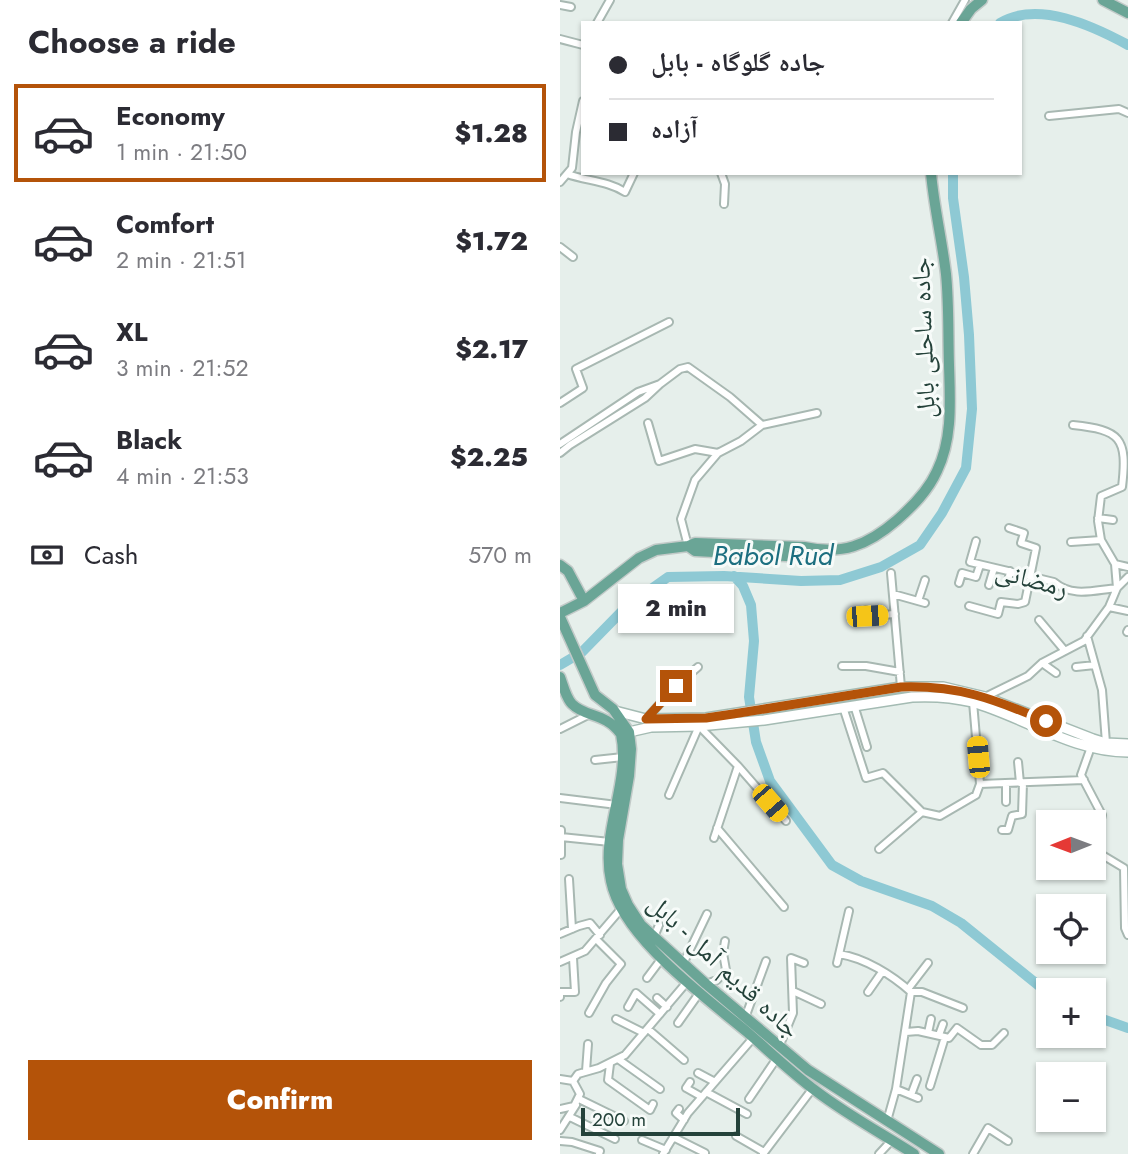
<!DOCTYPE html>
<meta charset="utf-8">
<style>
:root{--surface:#fff;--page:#f2f2f3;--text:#2b2b33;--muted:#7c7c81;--line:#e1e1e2;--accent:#b45309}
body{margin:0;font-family:Jost,"Noto Naskh Arabic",sans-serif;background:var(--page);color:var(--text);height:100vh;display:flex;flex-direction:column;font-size:26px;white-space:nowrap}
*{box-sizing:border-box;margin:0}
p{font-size:23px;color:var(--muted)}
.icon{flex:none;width:38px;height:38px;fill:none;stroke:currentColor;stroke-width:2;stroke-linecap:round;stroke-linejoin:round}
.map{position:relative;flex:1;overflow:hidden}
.drawer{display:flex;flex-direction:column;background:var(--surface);width:560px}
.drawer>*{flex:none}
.banner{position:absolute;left:21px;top:21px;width:441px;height:154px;border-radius:0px;box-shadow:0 2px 5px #0004;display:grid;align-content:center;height:154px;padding:0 28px;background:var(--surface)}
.needle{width:46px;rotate:269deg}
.buttons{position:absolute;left:476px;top:810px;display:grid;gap:14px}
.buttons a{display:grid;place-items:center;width:70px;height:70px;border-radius:0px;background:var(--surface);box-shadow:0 2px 5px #0004;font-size:35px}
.scale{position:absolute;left:21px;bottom:18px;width:159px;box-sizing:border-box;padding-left:7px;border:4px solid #24423a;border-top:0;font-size:19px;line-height:24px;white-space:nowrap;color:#24423a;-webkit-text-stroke:5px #f7fbf9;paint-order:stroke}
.end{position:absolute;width:32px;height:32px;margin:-16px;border:9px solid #b45309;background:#fff;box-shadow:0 0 0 4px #fff}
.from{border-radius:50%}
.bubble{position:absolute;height:49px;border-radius:0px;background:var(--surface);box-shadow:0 2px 5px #0004;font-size:23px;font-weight:800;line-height:49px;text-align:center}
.car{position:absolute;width:21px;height:42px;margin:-21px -10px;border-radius:9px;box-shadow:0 0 5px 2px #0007;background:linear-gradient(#f5c518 24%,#345 0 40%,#f5c518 0 76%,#345 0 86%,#f5c518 0)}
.banner b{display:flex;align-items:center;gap:24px;height:66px;font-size:26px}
.banner b+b{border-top:2px solid var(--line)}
.banner i{width:18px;height:18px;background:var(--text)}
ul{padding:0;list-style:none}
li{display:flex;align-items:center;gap:21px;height:98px;margin:0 14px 10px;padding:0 14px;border:4px solid transparent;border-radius:0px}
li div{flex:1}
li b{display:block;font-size:26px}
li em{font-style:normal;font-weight:800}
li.active{border-color:var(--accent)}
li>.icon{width:63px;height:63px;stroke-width:1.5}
h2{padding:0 28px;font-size:32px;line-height:84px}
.pay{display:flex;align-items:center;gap:18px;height:77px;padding:0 28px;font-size:26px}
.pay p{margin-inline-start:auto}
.cta{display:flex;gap:14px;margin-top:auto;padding:14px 28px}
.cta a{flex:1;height:80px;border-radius:0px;background:var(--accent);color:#fff;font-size:28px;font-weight:800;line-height:80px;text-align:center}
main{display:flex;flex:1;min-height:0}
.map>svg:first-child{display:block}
</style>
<main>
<section class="drawer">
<h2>Choose a ride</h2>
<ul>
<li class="active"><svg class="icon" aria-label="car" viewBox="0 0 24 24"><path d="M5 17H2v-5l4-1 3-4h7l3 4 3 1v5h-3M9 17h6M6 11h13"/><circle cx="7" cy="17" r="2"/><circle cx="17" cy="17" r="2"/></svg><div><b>Economy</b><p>1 min · 21:50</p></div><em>$1.28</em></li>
<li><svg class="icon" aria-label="car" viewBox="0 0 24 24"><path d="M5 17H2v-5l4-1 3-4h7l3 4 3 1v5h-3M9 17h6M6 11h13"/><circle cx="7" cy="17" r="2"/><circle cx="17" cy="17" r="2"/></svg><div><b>Comfort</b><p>2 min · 21:51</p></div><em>$1.72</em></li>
<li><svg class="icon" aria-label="car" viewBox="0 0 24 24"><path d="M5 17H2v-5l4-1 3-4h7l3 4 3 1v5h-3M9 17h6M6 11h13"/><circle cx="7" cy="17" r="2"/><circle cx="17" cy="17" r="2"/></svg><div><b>XL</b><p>3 min · 21:52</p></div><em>$2.17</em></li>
<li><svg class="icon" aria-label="car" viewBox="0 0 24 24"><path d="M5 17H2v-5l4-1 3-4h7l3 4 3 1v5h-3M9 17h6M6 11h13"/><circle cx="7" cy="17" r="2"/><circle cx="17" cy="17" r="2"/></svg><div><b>Black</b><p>4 min · 21:53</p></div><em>$2.25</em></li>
</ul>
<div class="pay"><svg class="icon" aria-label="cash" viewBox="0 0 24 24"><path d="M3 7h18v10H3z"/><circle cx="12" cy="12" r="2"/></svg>Cash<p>570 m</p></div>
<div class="cta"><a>Confirm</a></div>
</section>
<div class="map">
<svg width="568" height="1154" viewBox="0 0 568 1154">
<rect width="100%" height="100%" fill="#e6efeb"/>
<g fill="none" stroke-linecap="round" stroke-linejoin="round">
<!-- river -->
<path stroke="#8ec9d4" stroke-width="10" d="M440 23C478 0 533 26 568 45
M174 576 183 586 191 605 194 641 189 697 196 742 210 781 272 865 301 881 372 906 401 923 488 993
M0 665 22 652 67 606 108 577 164 576 241 581 280 580 321 567 360 545 382 513 406 468 412 409 409 335 404 277 393 198V173
M534 1016 568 1028"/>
<!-- street casing -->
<g stroke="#a8b8b2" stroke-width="10">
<path id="street" d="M0 5 11 7
M37 23 50 0
M392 23 405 0
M0 39 23 45
M489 116 559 109 568 113
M161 173 165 184 164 204
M7 174C27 181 48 181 65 192L74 173
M0 182 12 168 16 132 23 101
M0 247 13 257
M100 384 120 369 128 367 170 397 202 425 257 413
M0 403 23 388 16 369 109 322
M88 423 99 461 135 449 158 453 181 441 202 425
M513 425C560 430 568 437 562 487L541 496 538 521 541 540 555 564 557 588
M0 444 78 392 100 384 85 398 10 445 0 453
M538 518 553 520
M416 541 410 562 494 582C513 598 534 590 557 588
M511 542 541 540
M128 546 121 519 135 480 158 453
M555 564 568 567
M331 573 341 687
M448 582 450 571
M399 583 402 573 416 577 420 565
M429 585 434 568
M333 594 365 603
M358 601 365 580
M409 606 438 614 441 602 458 604 465 602 476 548 461 543 464 533 449 528
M549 607 568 611
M306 610 307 616 335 614
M479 620 505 651
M567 632 568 630
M527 636 542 690 546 743
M482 663 496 673
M282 666H306L340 672
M516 667 535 665
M425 697 468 676 482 663 524 641 549 607 557 588 568 577
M413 702 420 784 524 780
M294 705 307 747
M283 707 306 778 323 773 362 812
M86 719 116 686 138 667
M0 729 30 714
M531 747 521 775 542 815 534 847
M35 760 63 757
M458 762 460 783
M178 766 226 821
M446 784V802
M109 795 139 726 178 766 154 838
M0 798 57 805
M157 828 224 907
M1 830V855
M442 830H448L452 816 462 814 463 783
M1 837 50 842
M319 849 362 812 380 816 416 795 420 784
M534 850 564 868 565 928 568 935
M9 879 12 929
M0 934 19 926 30 923 40 935
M94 937 99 925
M279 954C305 958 332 975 351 992L336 1089 327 1121
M0 962 25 951 61 909
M277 963 289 911
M123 964 147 914
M87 978 102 958
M146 984 157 980 166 970 163 953 165 941
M348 989 368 963
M233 991 261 1004
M308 992 322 972
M351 992H362L403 1008
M0 997V992H15L13 958
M97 998 107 1007
M68 1007 76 993 100 1014
M29 1013 46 983 61 964 37 940
M185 1018 206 961
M56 1019 84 1033
M118 1023 140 992
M88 1029 124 1060
M346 1032 358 1031 389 1038 397 1028 421 1045H432L444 1033
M368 1033 371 1019
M379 1035 383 1024
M219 1047 233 1013 231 958 244 963
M58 1059 100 1089
M50 1064 48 1080 90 1110 93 1104
M26 1071 28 1044
M138 1073 155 1082
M0 1079 13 1081 20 1094 14 1106 0 1109
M13 1081 18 1074 39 1068 65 1055 127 982
M130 1082 126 1088 142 1097
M370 1086 385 1037
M336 1089 358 1098
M146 1092 187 1114
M351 1095 357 1079
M19 1099 64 1121
M189 1099 217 1058
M119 1109 116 1113 124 1120
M10 1117 55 1139
M0 1130 16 1105
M176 1136 204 1152
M113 1137 145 1153
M82 1140 106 1150
M0 1141 12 1142 40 1151 39 1154
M103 1154 128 1113 193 1038
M203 1154 253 1088
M319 1154 332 1140
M413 1154 428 1128 448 1141"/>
</g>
<!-- secondary casing -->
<g stroke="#a4bbb3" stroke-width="12">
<path id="secondary" d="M55 711 86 719 146 718 341 687H383L425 697 533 739 546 743 568 744
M69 732 91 727 139 726 204 720 352 697C373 696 392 697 412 702 464 717 513 752 568 752"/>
</g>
<!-- primary casing -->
<g stroke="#c2cac8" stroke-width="13">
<path id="primary" d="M543 0 568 13
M401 23 411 9 422 0
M254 551 244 557 135 551 128 546 135 543 244 547C282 555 307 546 337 520 353 506 368 491 377 471 393 438 390 400 389 365 388 335 389 304 386 274 382 240 374 207 371 173
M0 565 8 571 24 601
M0 613 24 601 79 558 96 550 128 546
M0 617 35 695 53 709 69 732 71 749 69 776 58 840 57 864 61 889 68 905 81 925 146 984 248 1070 379 1154
M0 677C3 685 6 698 12 704 26 718 45 712 61 734 71 783 40 832 51 881 62 937 144 996 187 1032 210 1052 232 1073 256 1091 286 1114 321 1133 354 1154"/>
</g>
<!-- street -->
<use href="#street" stroke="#fff" stroke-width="6"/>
<!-- secondary -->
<use href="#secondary" stroke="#fff" stroke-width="9"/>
<!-- primary -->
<use href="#primary" stroke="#6aa596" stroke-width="10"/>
</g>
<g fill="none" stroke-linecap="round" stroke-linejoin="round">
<!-- route -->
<path stroke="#b45309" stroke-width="9" d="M116 686 86 719 146 718 173 714 341 687C398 685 434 699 486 721"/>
</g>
<g text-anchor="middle" stroke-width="6" stroke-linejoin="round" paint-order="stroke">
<!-- street labels -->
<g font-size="26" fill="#24423a" stroke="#f7fbf9">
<text transform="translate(363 338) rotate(-92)" y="9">جاده ساحلی بابل</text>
<text transform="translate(472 579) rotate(15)" y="9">رمضانی</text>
<text transform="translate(164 966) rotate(43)" y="9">جاده قدیم آمل - بابل</text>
</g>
<!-- water labels -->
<g font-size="28" font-style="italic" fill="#1c6f80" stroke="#f7fbf9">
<text x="213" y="565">Babol Rud</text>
</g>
</g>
</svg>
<div class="buttons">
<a><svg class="needle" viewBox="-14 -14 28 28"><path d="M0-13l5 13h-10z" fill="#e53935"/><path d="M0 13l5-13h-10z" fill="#7c7c81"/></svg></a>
<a><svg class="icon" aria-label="locate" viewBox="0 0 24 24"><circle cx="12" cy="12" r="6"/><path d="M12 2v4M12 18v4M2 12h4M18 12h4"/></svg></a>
<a>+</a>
<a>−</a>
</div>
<div class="scale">200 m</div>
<i class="end from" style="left:486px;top:721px"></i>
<i class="end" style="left:116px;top:686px"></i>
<div class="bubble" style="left:58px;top:584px;width:116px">2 min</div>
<i class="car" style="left:307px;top:616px;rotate:87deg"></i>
<i class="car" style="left:418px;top:757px;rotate:355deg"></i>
<i class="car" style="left:210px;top:803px;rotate:139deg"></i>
<div class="banner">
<b><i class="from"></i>جاده گلوگاه - بابل</b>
<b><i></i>آزاده</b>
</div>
</div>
</main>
